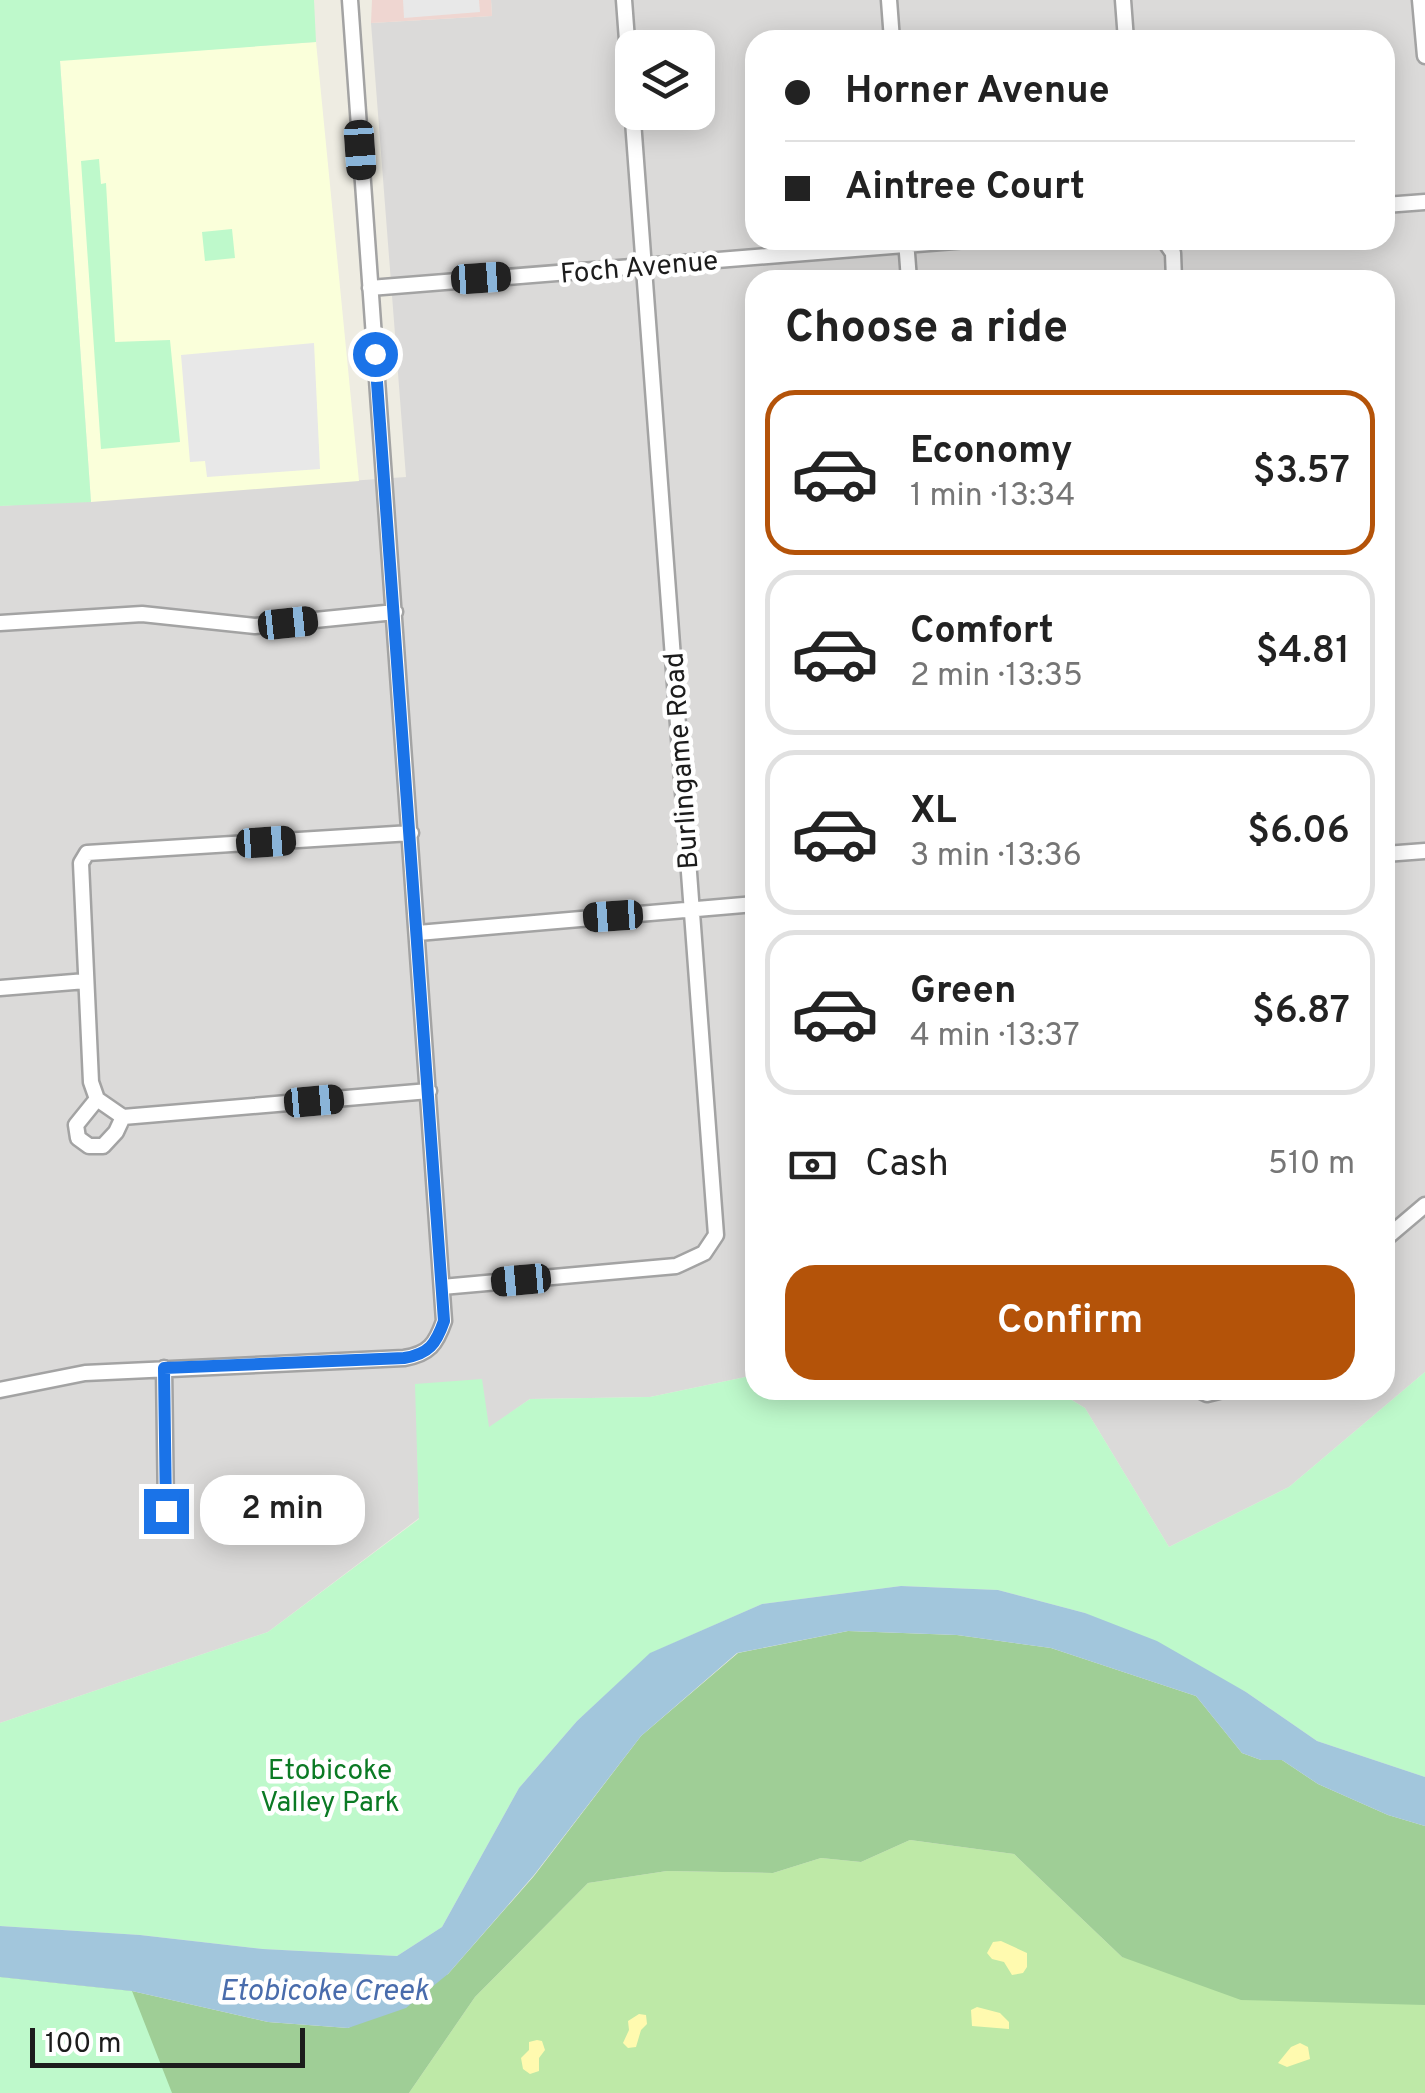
<!DOCTYPE html>
<meta charset="utf-8">
<style>
:root{--surface:#fff;--page:#f6f6f6;--text:#222;--muted:#767676;--line:#e0e0e0;--accent:#b45309}
body{margin:0;font-family:Overpass,sans-serif;background:var(--page);color:var(--text);height:100vh;display:flex;flex-direction:column;font-size:38px;white-space:nowrap}
*{box-sizing:border-box;margin:0}
p{font-size:32px;color:var(--muted)}
.icon{flex:none;width:55px;height:55px;fill:none;stroke:currentColor;stroke-width:2;stroke-linecap:round;stroke-linejoin:round}
.map{position:relative;flex:1;overflow:hidden}
.details{position:absolute;left:745px;top:270px;width:650px;height:1130px;display:flex;flex-direction:column;background:var(--surface);border-radius:30px;box-shadow:0 5px 25px #0003}
.details>*{flex:none}
.hud{position:absolute;left:745px;top:30px;width:650px;height:220px;border-radius:30px;box-shadow:0 5px 25px #0003;display:grid;align-content:center;height:220px;padding:0 40px;background:var(--surface)}
.controls{position:absolute;left:615px;top:30px;display:grid;gap:20px}
.controls a{display:grid;place-items:center;width:100px;height:100px;border-radius:20px;background:var(--surface);box-shadow:0 5px 25px #0003;font-size:50px}
.scale{position:absolute;left:30px;bottom:25px;width:275px;box-sizing:border-box;padding-left:10px;border:5px solid #1c1c1c;border-top:0;font-size:28px;line-height:35px;white-space:nowrap;color:#1c1c1c;-webkit-text-stroke:8px #fff;paint-order:stroke}
.end{position:absolute;width:45px;height:45px;margin:-22px;border:12px solid #1a73e8;background:#fff;box-shadow:0 0 0 5px #fff}
.from{border-radius:50%}
.bubble{position:absolute;height:70px;border-radius:30px;background:var(--surface);box-shadow:0 5px 25px #0003;font-size:32px;font-weight:600;line-height:70px;text-align:center}
.car{position:absolute;width:30px;height:60px;margin:-30px -15px;border-radius:12px;box-shadow:0 0 8px 2px #0007;background:linear-gradient(#222 24%,#8ab4d8 0 40%,#222 0 76%,#8ab4d8 0 86%,#222 0)}
.hud b{display:flex;align-items:center;gap:35px;height:95px;font-size:38px}
.hud b+b{border-top:2px solid var(--line)}
.hud i{width:25px;height:25px;background:var(--text)}
ul{padding:0;list-style:none}
li{display:flex;align-items:center;gap:30px;height:165px;margin:0 20px 15px;padding:0 20px;border:5px solid var(--line);border-radius:30px}
li div{flex:1}
li b{display:block;font-size:38px}
li em{font-style:normal;font-weight:600}
li.current{border-color:var(--accent)}
li>.icon{width:90px;height:90px;stroke-width:1.5}
h2{padding:0 40px;font-size:45px;line-height:120px}
.pay{display:flex;align-items:center;gap:25px;height:110px;padding:0 40px;font-size:38px}
.pay p{margin-inline-start:auto}
.action{display:flex;gap:20px;margin-top:auto;padding:20px 40px}
.action a{flex:1;height:115px;border-radius:30px;background:var(--accent);color:#fff;font-size:40px;font-weight:600;line-height:115px;text-align:center}
.map>svg:first-child{display:block}
</style>
<div class="map">
<svg width="1425" height="2093" viewBox="0 0 1425 2093">
<rect width="100%" height="100%" fill="#eeece2"/>
<!-- residential -->
<path fill="#dbdad9" fill-rule="evenodd" d="M491 0H1425V1372L1289 1487 1169 1547 1085 1408 1055 1390H1385V280H755V1375L650 1397 530 1399 489 1428 416 1384 419 1518 268 1632 0 1723V506L406 477 371 23 492 16ZM755 40H1385V240H755ZM632 48H698V112H632Z"/>
<!-- commercial -->
<path fill="#efd6d1" d="M372 0H491L492 16 371 23Z"/>
<!-- education -->
<path fill="#faffda" d="M316 42 359 481 91 502 60 60Z"/>
<!-- grass -->
<path fill="#bee9a7" d="M910 1840 1014 1854 1122 1957 1425 2005V2093H409L475 1997 588 1883 667 1871 773 1873 821 1858 861 1862Z"/>
<!-- forest -->
<path fill="#9fce96" d="M848 1631 957 1635 1051 1648 1196 1696 1242 1753 1261 1760H1282L1318 1784 1388 1815 1425 1826V2005L1241 2000 1122 1957 1014 1854 910 1840 861 1862 821 1858 773 1873 667 1871 588 1883 475 1997 409 2093H31L0 1977 132 1991 268 2022 348 2028 448 1974 534 1876 641 1736 738 1653Z"/>
<!-- sand -->
<path fill="#fffaaf" d="M1001 1941 1027 1953V1967L1023 1973 1012 1975 1004 1962 992 1959 987 1953 993 1942Z
M977 2007 1000 2013 1009 2022V2029L972 2026 971 2010Z
M639 2014 646 2015 647 2024 641 2030 636 2047 628 2048 623 2043 629 2030 628 2021Z
M537 2040 542 2041 545 2050 539 2058V2071L530 2074 523 2069 521 2058 529 2050V2042Z
M1300 2043 1308 2047 1310 2059 1287 2067 1278 2063 1291 2047Z"/>
<!-- park -->
<path fill="#bef9cb" d="M0 0H314L316 42 60 61 91 502 0 506Z
M99 159 101 184 106 183 115 342 170 340 180 442 101 449 81 161Z
M232 229 235 258 205 261 202 232Z
M1425 1372V1777L1317 1741 1246 1692 1085 1613 998 1590 901 1586 762 1604 651 1653 577 1721 519 1788 442 1927 397 1956 263 1949 140 1935 0 1926V1723L268 1632 419 1519 415 1384 482 1379 489 1427 530 1399 650 1397 755 1375V1390H1055L1085 1408 1169 1547 1289 1487Z
M0 1977 132 1991 172 2093H0Z"/>
<!-- parking -->
<path fill="#e8e8e8" d="M403 0H479L480 12 404 18Z
M314 343 320 469 207 477 205 461 190 462 181 355Z"/>
<!-- water -->
<path fill="#a2c6dc" d="M901 1586 998 1590 1085 1613 1157 1641 1246 1692 1317 1741 1425 1777V1826L1388 1815 1318 1784 1282 1760H1261L1242 1753 1196 1696 1051 1648 957 1635 848 1631 737 1653 641 1736 534 1875 448 1974 406 2008 348 2028 268 2022 132 1991 0 1977V1926L140 1935 263 1949 397 1956 442 1927 519 1788 577 1721 650 1653 762 1604Z"/>
<g fill="none" stroke-linecap="round" stroke-linejoin="round">
<!-- minor casing -->
<g stroke="#a3a3a3" stroke-width="19">
<path id="minor" d="M889 0 892 40
M1123 0 1126 40
M1420 0 1425 56
M1385 205 1425 202
M906 240 909 280
M1164 240 1173 253 1174 280
M370 288 967 240
M0 623 142 614 255 626 395 612
M411 833 87 853 81 863 91 1082 97 1099 123 1117 429 1091
M1385 854 1425 851
M418 933 755 904
M0 988 86 981
M97 1099 76 1125 78 1138 89 1146H103L116 1132 123 1117
M1385 1239 1425 1205
M442 1287 676 1266 704 1253 716 1235 624 0
M164 1368 166 1511
M0 1390 85 1373 404 1358C429 1354 436 1344 444 1321L350 0
M1199 1390 1207 1394 1223 1390"/>
</g>
<!-- minor -->
<use href="#minor" stroke="#fff" stroke-width="14"/>
</g>
<g fill="none" stroke-linecap="round" stroke-linejoin="round">
<!-- route -->
<path stroke="#1a73e8" stroke-width="12" d="M166 1511 164 1368 404 1358C429 1354 436 1344 444 1321L375 354"/>
</g>
<g text-anchor="middle" stroke-width="9" stroke-linejoin="round" paint-order="stroke">
<!-- street labels -->
<g font-size="28" fill="#1c1c1c" stroke="#fff">
<text transform="translate(639 266) rotate(-5)" y="10">Foch Avenue</text>
<text transform="translate(680 761) rotate(-94)" y="10">Burlingame Road</text>
</g>
<!-- park labels -->
<g font-size="28" fill="#0b7a24" stroke="#fff">
<text x="330" y="1779">Etobicoke<tspan x="330" dy="32">Valley Park</tspan></text>
</g>
<!-- water labels -->
<g font-size="30" font-style="italic" fill="#496cac" stroke="#fff">
<text x="324" y="2000">Etobicoke Creek</text>
</g>
</g>
</svg>
<div class="controls">
<a><svg class="icon" aria-label="layers" viewBox="0 0 24 24"><path d="M12 4l9 5-9 5-9-5zM3 14l9 5 9-5"/></svg></a>
</div>
<div class="scale">100 m</div>
<i class="end from" style="left:375px;top:354px"></i>
<i class="end" style="left:166px;top:1511px"></i>
<div class="bubble" style="left:200px;top:1475px;width:165px">2 min</div>
<i class="car" style="left:360px;top:150px;rotate:176deg"></i>
<i class="car" style="left:481px;top:278px;rotate:86deg"></i>
<i class="car" style="left:288px;top:623px;rotate:84deg"></i>
<i class="car" style="left:266px;top:842px;rotate:86deg"></i>
<i class="car" style="left:613px;top:916px;rotate:266deg"></i>
<i class="car" style="left:314px;top:1101px;rotate:85deg"></i>
<i class="car" style="left:521px;top:1280px;rotate:265deg"></i>
<div class="hud">
<b><i class="from"></i>Horner Avenue</b>
<b><i></i>Aintree Court</b>
</div>
<section class="details">
<h2>Choose a ride</h2>
<ul>
<li class="current"><svg class="icon" aria-label="car" viewBox="0 0 24 24"><path d="M5 17H2v-5l4-1 3-4h7l3 4 3 1v5h-3M9 17h6M6 11h13"/><circle cx="7" cy="17" r="2"/><circle cx="17" cy="17" r="2"/></svg><div><b>Economy</b><p>1 min · 13:34</p></div><em>$3.57</em></li>
<li><svg class="icon" aria-label="car" viewBox="0 0 24 24"><path d="M5 17H2v-5l4-1 3-4h7l3 4 3 1v5h-3M9 17h6M6 11h13"/><circle cx="7" cy="17" r="2"/><circle cx="17" cy="17" r="2"/></svg><div><b>Comfort</b><p>2 min · 13:35</p></div><em>$4.81</em></li>
<li><svg class="icon" aria-label="car" viewBox="0 0 24 24"><path d="M5 17H2v-5l4-1 3-4h7l3 4 3 1v5h-3M9 17h6M6 11h13"/><circle cx="7" cy="17" r="2"/><circle cx="17" cy="17" r="2"/></svg><div><b>XL</b><p>3 min · 13:36</p></div><em>$6.06</em></li>
<li><svg class="icon" aria-label="car" viewBox="0 0 24 24"><path d="M5 17H2v-5l4-1 3-4h7l3 4 3 1v5h-3M9 17h6M6 11h13"/><circle cx="7" cy="17" r="2"/><circle cx="17" cy="17" r="2"/></svg><div><b>Green</b><p>4 min · 13:37</p></div><em>$6.87</em></li>
</ul>
<div class="pay"><svg class="icon" aria-label="cash" viewBox="0 0 24 24"><path d="M3 7h18v10H3z"/><circle cx="12" cy="12" r="2"/></svg>Cash<p>510 m</p></div>
<div class="action"><a>Confirm</a></div>
</section>
</div>
